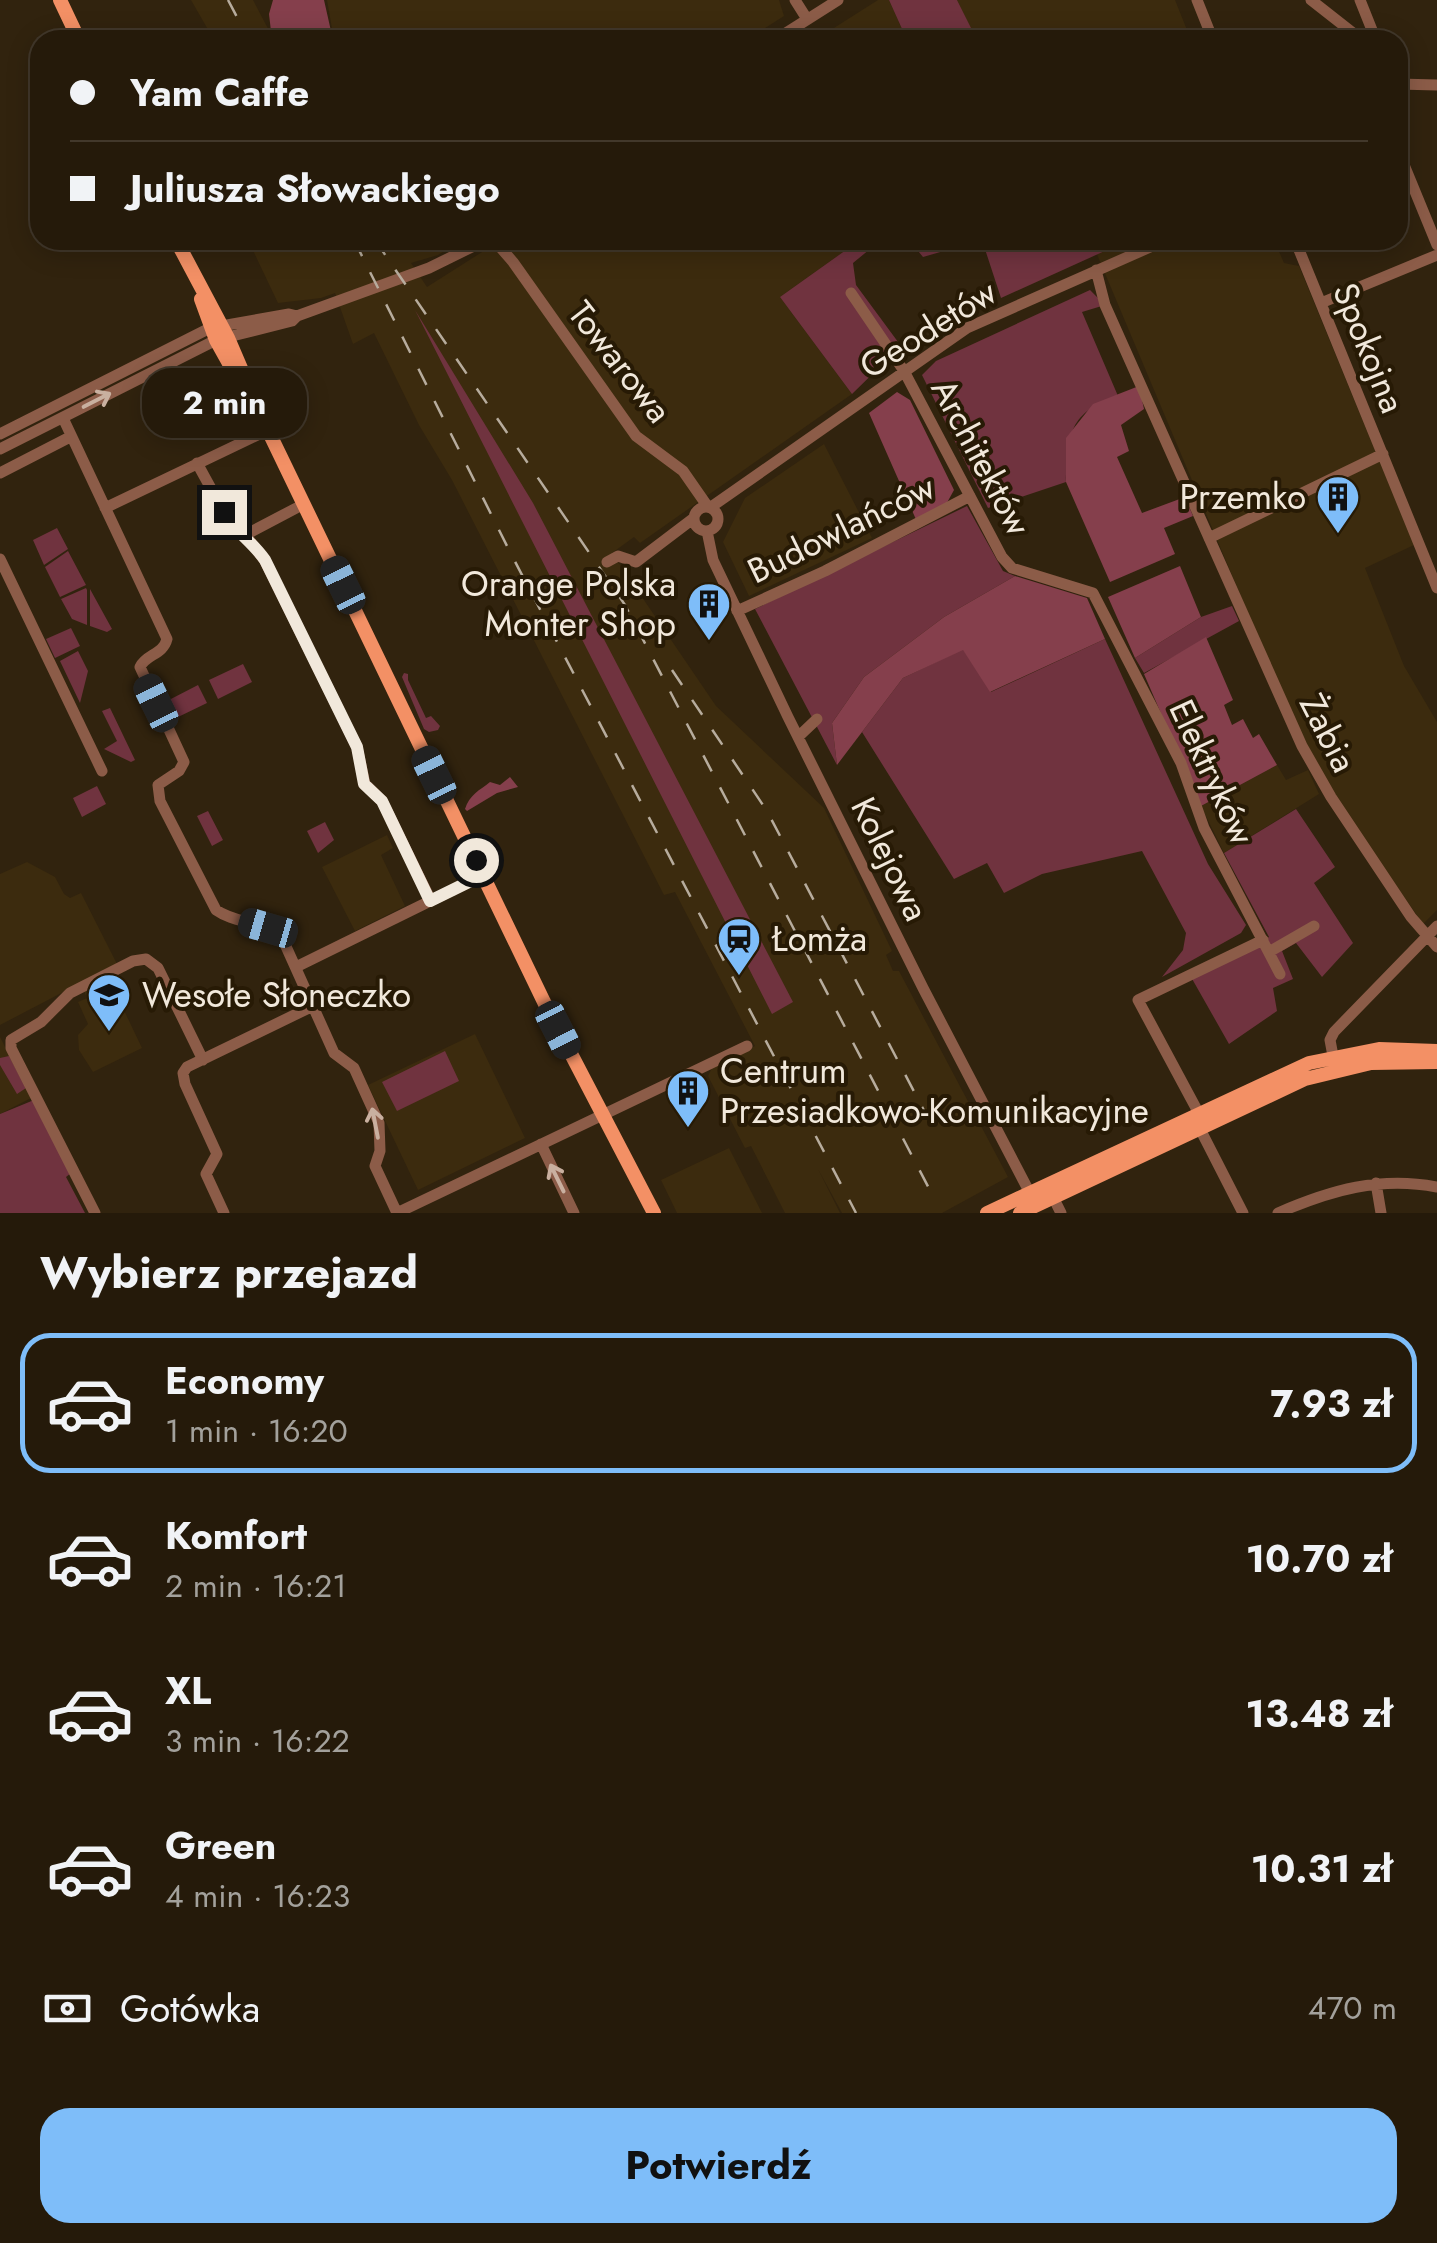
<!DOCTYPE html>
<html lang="pl">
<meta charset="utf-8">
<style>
:root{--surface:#251a0a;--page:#2d2313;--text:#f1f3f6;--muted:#a3a19c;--line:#42382b;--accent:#7ebdf9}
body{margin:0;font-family:Jost,sans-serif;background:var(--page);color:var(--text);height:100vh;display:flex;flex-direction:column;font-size:38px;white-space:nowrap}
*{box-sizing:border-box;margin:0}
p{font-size:32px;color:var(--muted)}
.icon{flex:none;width:55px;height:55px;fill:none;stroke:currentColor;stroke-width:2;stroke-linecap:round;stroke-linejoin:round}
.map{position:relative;height:1213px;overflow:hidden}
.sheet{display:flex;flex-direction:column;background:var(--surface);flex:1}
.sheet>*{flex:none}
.hud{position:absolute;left:30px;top:30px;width:1378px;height:220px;border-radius:30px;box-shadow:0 5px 25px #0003,0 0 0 2px var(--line);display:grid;align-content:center;height:220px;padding:0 40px;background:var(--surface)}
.end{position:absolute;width:45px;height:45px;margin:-22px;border:12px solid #f1e8db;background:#111;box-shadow:0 0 0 5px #111}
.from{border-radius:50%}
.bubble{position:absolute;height:70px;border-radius:30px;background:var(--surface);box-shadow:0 5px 25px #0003,0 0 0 2px var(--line);font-size:32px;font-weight:700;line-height:70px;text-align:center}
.car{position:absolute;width:30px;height:60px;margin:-30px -15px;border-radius:12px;box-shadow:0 0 8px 2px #0007;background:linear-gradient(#222 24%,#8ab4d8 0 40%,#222 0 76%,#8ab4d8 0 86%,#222 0)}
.hud b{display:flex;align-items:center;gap:35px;height:95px;font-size:38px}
.hud b+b{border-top:2px solid var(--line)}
.hud i{width:25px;height:25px;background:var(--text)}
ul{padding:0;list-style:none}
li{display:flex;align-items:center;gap:30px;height:140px;margin:0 20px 15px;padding:0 20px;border:5px solid transparent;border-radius:30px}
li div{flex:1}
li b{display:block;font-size:38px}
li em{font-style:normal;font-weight:700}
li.current{border-color:var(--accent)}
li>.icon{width:90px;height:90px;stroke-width:1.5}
h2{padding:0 40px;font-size:45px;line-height:120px}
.pay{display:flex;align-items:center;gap:25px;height:110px;padding:0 40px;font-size:38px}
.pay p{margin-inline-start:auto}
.cta{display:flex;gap:20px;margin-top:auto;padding:20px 40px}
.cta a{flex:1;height:115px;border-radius:30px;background:var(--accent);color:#111;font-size:40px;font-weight:700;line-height:115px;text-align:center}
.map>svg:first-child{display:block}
</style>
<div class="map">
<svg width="1437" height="1213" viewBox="0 0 1437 1213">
<rect width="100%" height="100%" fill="#31230e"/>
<!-- built -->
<path fill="#3c2b0e" d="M191 0H253L274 40H214Z
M327 0H779L784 16 746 40H334Z
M878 0H889L907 40H815Z
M957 0H1175L1191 40H976Z
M248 240H462L438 255 411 263 427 287 501 240H860L780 297 852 394 640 543 634 537 612 553 716 706 824 808 892 951 886 955 893 971H899L1008 1177 942 1213H842L818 1169 840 1213H785L751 1146 745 1148 708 1076 712 1068 755 1046 675 892 664 895 452 480 419 425 374 333 353 344 335 293 321 298 278 303Z
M1088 240H1274L1284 263 1299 266 1414 545 1365 568 1404 666 1437 722V910L1423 924 1330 791 1279 687 1096 252Z
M824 444 872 538 749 596 723 542 745 498Z
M1277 765 1286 780 1308 770 1319 794 1224 853 1201 806Z
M387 835 393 848 381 855 405 906 355 931 322 867Z
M27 862 55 877 64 894 70 898 81 893 117 964 0 1025V874Z
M109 979 142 1048 93 1072 79 1050 78 1035 88 1024 78 1002 87 998 84 991Z
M475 1034 525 1138 418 1190 368 1085Z
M0 1037 31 1098 0 1114Z
M729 1148 762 1213H677L661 1180Z"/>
<!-- green -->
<path fill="#70333f" d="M889 0H957L972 30 965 40H907Z
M860 240H881L853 263 856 285 901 346 852 394 780 297Z
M909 240H1129L1001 298 982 240 923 257Z
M1090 290 1105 305 1082 312 1118 396C1069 412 1067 435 1066 482L988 508 922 375 936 361Z
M415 310 533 503 793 1002 772 1014Z
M967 506 1003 571 1015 576 944 617 864 677 832 723 837 765 755 609Z
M57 528 68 549 44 565 33 540Z
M68 551 86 585 60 597 45 567Z
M86 588 87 590V625L72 619 61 599Z
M90 589 112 629 107 632 90 626Z
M1232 606 1239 621 1144 673 1135 658 1201 617Z
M71 628 80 646 55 658 46 639Z
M1105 639 1208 864 1246 925 1241 933 1162 977 1183 950 1186 933 1142 851 1042 874 1004 893 987 863 954 879 862 732 903 678 963 649 991 692Z
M78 651 88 671 80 703 60 661Z
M243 664 252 682 218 699 209 680Z
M404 673 408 674V680L426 718 431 716 440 726 438 730 429 732 424 729 402 677Z
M198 685 207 703 176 718 167 701Z
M110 708 135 760 131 762 104 749 117 741 102 711Z
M97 786 106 804 82 817 73 798Z
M1296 809 1335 867 1314 883 1353 943 1322 977 1296 943 1282 951 1293 979 1273 988 1277 1011 1229 1044 1191 977 1269 937 1224 853Z
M208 811 223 840 212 846 197 816Z
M325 822 334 840 318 853 307 831Z
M445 1051 459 1081 397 1111 382 1082Z
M9 1056 26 1088 17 1094 0 1065V1058Z
M34 1100 71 1173 66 1177 85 1213H0V1114Z"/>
<!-- forest -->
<path fill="#853f4c" d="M273 0H324L333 40H272L269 14Z
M1139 386 1144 409 1121 425 1129 451 1117 457 1142 513 1185 497 1193 516 1164 528 1175 554 1110 582 1066 482V438L1093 404Z
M897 392 910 400 954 490 943 510 918 524 869 413Z
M1180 566 1201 617 1135 658 1108 597Z
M1015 576 1087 598 1105 639 990 692 963 650 903 678 837 765 832 723 864 677 944 617Z
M1206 637 1233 700 1224 705 1232 725 1243 719 1253 738 1259 734 1277 765 1201 806 1144 674Z
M510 777 518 787 497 793 467 811 465 809C469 795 480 790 490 782L500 785Z"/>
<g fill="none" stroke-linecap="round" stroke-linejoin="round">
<!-- minor -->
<path stroke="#8c5c48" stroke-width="11" d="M795 0 807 19
M1197 0 1213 40
M1311 0 1362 40
M1360 0 1376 40
M775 40 838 0
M1398 84 1437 85
M1398 150 1437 245
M494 240 513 262 636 436 683 471 708 507
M1295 240 1437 588
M1096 270 1105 305 1302 746 1331 797 1411 917 1437 947
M851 293 904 371 1002 557 1012 568 1093 593 1181 763 1204 828 1280 974
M1321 303 1437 255
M63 418 167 639C163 655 146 654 140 667L184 762 179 771 158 785 160 801 216 910C237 925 268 920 284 942L334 1053 354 1068 379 1123 380 1151 375 1166 397 1213
M0 434 210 328 289 314 297 316
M0 449 216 340 292 321 297 316 429 268 486 240
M197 463 231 525 250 541 265 561 357 747 365 784 382 801 431 901
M0 473 70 437
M694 519a12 12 0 1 1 24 0a12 12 0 1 1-24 0Z
M711 507 967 328 1166 240
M105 508 268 430
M707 531 713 560 788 717 923 988 1032 1197
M243 536 304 504
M1209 538 1383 454
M0 559 102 771
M607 562 618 556 636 562 694 518
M737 611 825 571 970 496
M798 737 817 719
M1269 952 1314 926
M296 967 483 875
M1333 1056 1330 1040 1334 1032 1437 926
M541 1144 574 1213
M1376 1183 1381 1213
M1053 1197 1061 1213
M95 1213 11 1048V1040L41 1022 70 993 133 961 146 959 158 968 203 1060
M224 1213 206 1174 217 1154 185 1084 183 1073 187 1067 313 1006
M397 1213 747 1046
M1243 1213 1199 1127 1196 1108 1138 1000 1263 940
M1278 1213C1331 1190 1380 1176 1437 1187"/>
<!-- major -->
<path stroke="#f39065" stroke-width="14" d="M60 0 79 40
M176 240 228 338 264 422 544 1002 654 1213
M201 299 216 340 245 392
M987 1213 1309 1063 1379 1049 1437 1051
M1020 1213 1305 1079 1371 1063 1437 1062"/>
<!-- rail -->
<path stroke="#b7ac9d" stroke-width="2.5" stroke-dasharray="18 18" stroke-linecap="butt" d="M228 0 249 40
M354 240 510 552 856 1213
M375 240 625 605 934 1198
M672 670 767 811 930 1122"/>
</g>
<!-- one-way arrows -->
<defs><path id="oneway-shaft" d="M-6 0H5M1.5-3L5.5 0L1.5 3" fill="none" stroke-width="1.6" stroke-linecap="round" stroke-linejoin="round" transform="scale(2.5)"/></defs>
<g stroke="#c9b0a0">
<use href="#oneway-shaft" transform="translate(97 400) rotate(-27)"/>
<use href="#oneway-shaft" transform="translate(375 1123) rotate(-101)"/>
<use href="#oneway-shaft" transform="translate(557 1178) rotate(-116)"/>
</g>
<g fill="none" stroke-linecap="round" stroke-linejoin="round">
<!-- route -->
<path stroke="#f1e8db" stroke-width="12" d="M224 512C235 532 252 541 265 560L357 747 364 784 382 801 430 901 483 875 476 860"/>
</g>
<!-- icons -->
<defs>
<g id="building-pin" transform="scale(2.25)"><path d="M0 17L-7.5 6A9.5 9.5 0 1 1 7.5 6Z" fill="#7ebdf9" stroke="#271a05"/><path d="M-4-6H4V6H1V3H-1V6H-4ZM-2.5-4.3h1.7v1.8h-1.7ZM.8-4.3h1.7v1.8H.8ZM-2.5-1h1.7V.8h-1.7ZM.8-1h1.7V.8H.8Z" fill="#111"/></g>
<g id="station-pin" transform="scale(2.25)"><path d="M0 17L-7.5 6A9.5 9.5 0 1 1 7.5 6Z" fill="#7ebdf9" stroke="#271a05"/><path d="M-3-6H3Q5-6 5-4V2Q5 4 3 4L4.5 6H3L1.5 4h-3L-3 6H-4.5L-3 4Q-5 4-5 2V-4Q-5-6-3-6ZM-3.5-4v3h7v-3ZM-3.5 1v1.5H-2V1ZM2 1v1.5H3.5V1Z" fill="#111"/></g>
<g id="school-pin" transform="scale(2.25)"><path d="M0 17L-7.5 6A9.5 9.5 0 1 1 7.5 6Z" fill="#7ebdf9" stroke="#271a05"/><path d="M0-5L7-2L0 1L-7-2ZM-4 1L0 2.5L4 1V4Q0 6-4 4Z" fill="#111"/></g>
</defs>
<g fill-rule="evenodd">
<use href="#building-pin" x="1338" y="497"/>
<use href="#building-pin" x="709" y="604"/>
<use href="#station-pin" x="739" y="939"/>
<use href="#school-pin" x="109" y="995"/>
<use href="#building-pin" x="688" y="1091"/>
</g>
<g text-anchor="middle" stroke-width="8" stroke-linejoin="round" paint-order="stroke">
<!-- street labels -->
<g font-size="35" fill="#f1e8db" stroke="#271a05">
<text transform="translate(928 329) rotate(-32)" y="12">Geodetów</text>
<text transform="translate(1369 348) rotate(68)" y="12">Spokojna</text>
<text transform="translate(620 362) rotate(52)" y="12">Towarowa</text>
<text transform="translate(981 457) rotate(62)" y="12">Architektów</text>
<text transform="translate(841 529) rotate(-26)" y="12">Budowlańców</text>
<text transform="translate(1328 733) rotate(63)" y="12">Żabia</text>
<text transform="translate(1212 772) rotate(65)" y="12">Elektryków</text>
<text transform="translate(890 859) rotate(64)" y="12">Kolejowa</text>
</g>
<!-- poi labels -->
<g font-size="35" fill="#f1e8db" stroke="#271a05" text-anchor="start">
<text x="1306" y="509" text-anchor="end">Przemko</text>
<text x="676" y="596" text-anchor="end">Orange Polska<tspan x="676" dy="40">Monter Shop</tspan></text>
<text x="772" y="951">Łomża</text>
<text x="142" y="1007">Wesołe Słoneczko</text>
<text x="720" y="1083">Centrum<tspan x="720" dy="40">Przesiadkowo-Komunikacyjne</tspan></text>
</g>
</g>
</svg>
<i class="end from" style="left:476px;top:860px"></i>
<i class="end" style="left:224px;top:512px"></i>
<div class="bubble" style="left:142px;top:368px;width:165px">2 min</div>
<i class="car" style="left:343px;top:585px;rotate:334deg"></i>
<i class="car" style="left:156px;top:703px;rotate:334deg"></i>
<i class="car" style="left:434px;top:775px;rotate:334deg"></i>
<i class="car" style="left:268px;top:928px;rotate:286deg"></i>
<i class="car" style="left:558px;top:1030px;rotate:153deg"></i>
<div class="hud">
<b><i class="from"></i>Yam Caffe</b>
<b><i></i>Juliusza Słowackiego</b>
</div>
</div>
<section class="sheet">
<h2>Wybierz przejazd</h2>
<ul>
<li class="current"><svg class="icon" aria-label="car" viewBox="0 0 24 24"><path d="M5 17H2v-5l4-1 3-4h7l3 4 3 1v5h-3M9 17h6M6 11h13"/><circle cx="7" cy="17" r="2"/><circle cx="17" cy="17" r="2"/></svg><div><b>Economy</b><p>1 min · 16:20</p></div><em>7.93 zł</em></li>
<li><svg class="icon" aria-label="car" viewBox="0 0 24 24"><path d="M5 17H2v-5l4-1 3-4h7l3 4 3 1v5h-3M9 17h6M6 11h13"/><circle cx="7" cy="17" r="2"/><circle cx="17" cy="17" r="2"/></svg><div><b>Komfort</b><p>2 min · 16:21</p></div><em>10.70 zł</em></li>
<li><svg class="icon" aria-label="car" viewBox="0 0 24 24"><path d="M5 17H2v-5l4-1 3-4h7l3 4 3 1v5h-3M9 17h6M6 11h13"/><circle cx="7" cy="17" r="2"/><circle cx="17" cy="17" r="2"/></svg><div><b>XL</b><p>3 min · 16:22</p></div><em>13.48 zł</em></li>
<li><svg class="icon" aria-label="car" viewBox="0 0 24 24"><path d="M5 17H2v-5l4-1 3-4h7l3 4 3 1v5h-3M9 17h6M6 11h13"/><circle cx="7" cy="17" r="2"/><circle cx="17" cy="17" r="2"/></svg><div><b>Green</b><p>4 min · 16:23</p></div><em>10.31 zł</em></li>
</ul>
<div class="pay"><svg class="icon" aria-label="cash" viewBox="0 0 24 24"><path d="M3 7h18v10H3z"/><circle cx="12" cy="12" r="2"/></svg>Gotówka<p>470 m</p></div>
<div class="cta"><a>Potwierdź</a></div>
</section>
